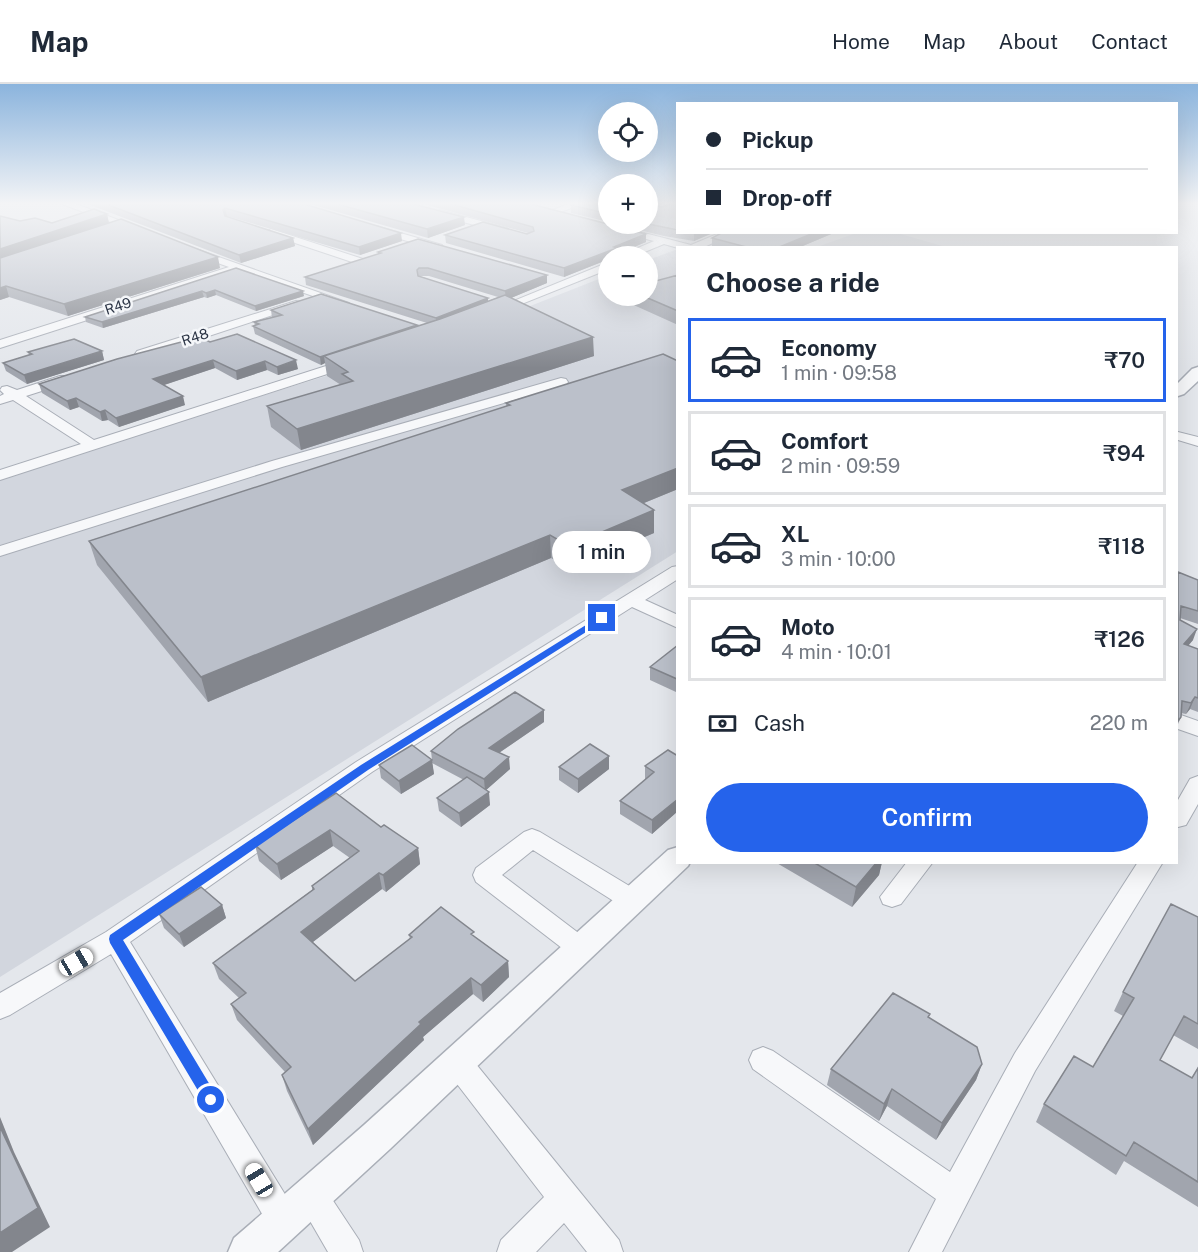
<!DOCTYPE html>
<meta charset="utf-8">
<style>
:root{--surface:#fff;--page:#f6f6f7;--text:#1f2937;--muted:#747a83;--line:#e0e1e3;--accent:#2563eb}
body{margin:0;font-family:"Public Sans",sans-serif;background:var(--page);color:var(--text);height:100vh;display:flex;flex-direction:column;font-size:22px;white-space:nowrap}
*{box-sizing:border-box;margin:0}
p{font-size:20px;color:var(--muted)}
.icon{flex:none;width:33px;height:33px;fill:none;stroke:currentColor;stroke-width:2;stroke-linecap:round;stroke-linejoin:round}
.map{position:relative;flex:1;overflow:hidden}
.sheet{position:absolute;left:676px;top:162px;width:502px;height:618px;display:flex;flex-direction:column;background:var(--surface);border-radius:0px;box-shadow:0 6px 24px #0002}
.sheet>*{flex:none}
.guide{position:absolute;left:676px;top:18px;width:502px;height:132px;border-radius:0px;box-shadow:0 6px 24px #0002;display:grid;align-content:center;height:132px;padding:0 30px;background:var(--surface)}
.tools{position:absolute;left:598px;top:18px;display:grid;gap:12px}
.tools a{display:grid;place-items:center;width:60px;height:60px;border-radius:50%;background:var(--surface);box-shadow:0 6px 24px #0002;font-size:30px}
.end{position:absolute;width:27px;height:27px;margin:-14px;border:8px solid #2563eb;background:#fff;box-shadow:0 0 0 3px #fff}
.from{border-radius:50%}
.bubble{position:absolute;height:42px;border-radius:21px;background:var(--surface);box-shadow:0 6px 24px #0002;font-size:20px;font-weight:600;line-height:42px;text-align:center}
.car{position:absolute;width:18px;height:36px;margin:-18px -9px;border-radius:8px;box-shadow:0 0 4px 2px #0007;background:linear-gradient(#fff 24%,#345 0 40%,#fff 0 76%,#345 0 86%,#fff 0)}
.guide b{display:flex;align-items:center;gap:21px;height:57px;font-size:22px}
.guide b+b{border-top:2px solid var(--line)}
.guide i{width:15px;height:15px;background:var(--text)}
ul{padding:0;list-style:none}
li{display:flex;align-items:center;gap:18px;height:84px;margin:0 12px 9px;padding:0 18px;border:3px solid var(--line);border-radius:0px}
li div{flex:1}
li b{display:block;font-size:22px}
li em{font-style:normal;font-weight:600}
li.on{border-color:var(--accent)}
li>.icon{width:54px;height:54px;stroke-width:1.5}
h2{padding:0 30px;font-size:27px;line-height:72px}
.pay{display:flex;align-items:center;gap:15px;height:66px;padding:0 30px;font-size:22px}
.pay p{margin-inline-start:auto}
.cta{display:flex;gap:12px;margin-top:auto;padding:12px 30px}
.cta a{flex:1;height:69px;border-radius:36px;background:var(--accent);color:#fff;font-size:24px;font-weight:600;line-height:69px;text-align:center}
header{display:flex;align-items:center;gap:36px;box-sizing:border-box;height:84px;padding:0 30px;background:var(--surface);border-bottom:2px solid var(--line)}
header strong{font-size:28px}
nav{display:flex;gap:33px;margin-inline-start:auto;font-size:21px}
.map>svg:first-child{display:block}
</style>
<header>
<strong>Map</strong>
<nav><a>Home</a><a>Map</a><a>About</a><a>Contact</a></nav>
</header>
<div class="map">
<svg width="1198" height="1168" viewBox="0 0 1198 1168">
<rect width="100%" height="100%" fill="#e4e7ec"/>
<!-- built -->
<path fill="#d2d6de" d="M856 149H897L946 163H817Z
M678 165V467L0 893V393L449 254 609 191V212H648V176Z"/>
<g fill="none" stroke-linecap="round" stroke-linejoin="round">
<!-- minor casing -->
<g stroke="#a9aeb7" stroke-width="2">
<path id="minor" d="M62 120H76L145 146 137 148Z
M568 120H582L550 132 545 129Z
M440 126 507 144 509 146 504 149 437 131 435 129Z
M376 142 442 161 443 163 438 166 373 147 371 145Z
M621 143 691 161 722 148H737L702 164H678L664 160 635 172H623L624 170 654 157 618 148V144Z
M271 145 363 175 364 177 355 179 268 150 266 148Z
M196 165 349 219 343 222 339 221 240 187 0 264V256L229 183 192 170 191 168Z
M609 178V185L499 229 495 230 489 227Z
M296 217 300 218V222L145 273H137L135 270 137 267Z
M351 274 355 275 357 278 355 281 0 396V386L81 360 13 316 0 320V312L4 310 0 306 2 303 7 302 17 306 60 292H70L72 295 70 298 26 312 94 356Z
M561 294 566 295 568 298 566 301 282 383 0 472V462L272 377Z
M1178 348 1198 353V362L1178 356Z
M678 482V495L645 516 678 531V544L632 523 372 688 130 858 294 1125 299 1136 294 1147 283 1152 272 1147 111 870 10 931 0 935V909L106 848 356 678 672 483Z
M1178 630 1198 637V652L1178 645Z
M1198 692V720L1186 741 1178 743V716L1190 695Z
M532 745 540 748 641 809 644 816 641 823 632 826 623 823 533 766 502 791 589 857 593 864 589 871 580 875 571 871 476 798 473 791 476 784 524 748Z
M907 778H933L901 820 892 823 883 820 880 813Z
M1138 778H1163L1035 987 942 1168H909L936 1115 753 985 749 976 753 967 763 963 773 967 950 1088 1015 969Z
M457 965 467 969 619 1156 623 1168H587L564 1139 536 1168H497L501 1156 544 1113 447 987 443 978 447 969Z
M311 1095 322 1100 359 1156 363 1168H328L295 1111 300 1100Z"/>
</g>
<!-- tertiary casing -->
<g stroke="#a9aeb7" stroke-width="3">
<path id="tertiary" d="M1198 283V297L1184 310 1178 312V299L1192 285Z
M678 763V778H690L688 782 390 1065 278 1168H228L234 1154 364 1041 668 766Z"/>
</g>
<!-- minor -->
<use href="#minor" fill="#f7f8fa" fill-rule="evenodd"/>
<!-- tertiary -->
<use href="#tertiary" fill="#f7f8fa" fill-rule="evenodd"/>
</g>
<!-- wall -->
<path fill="#a1a5ae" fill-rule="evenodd" d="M88 120H304L402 157 360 171 227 132 226 133 293 154 295 162 241 179Z
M310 120H413L465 141 428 154Z
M424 120H531L646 150V158L617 170V172L564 193 446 159 445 151 528 149Z
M609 120V138L571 129V121Z
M678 120V148H715L694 157 664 152 614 140H648L662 123Z
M107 130 109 139 220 184 68 232 9 213 0 216V132L20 137 52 139Z
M836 148 798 164H717L712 162V154Z
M378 168 547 199 511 214 594 272 301 366 271 343 267 322 341 301 327 292 325 279 321 281 255 250 253 242H255L254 238 272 234 271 226 417 243 427 239 306 201 305 193 378 170ZM420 192H429L498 213 488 217Z
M236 184 304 212 256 227 216 211 207 214 204 213 103 244 86 238 85 233Z
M678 191V241L627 218V212H648Z
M210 258 298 285 278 291 267 286 237 296 215 284 164 301 185 321 119 343 108 336 102 337 79 323 70 326 42 309 39 300Z
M102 267 104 276 27 300 6 287 3 279 29 271 28 268Z
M678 277V405L644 419 654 426V449L569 485 551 474 208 618 97 481 89 457 506 323V319Z
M1178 488 1198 496V540L1180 534V536L1193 556 1188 562 1198 565V628L1190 625 1186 630 1181 629V633L1178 640Z
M678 561V606L676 608 650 596V583Z
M544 638 499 669 510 685 486 706 490 721 461 743 439 727 437 714 464 696 432 679 434 690 401 710 381 694 379 681 432 676 431 667Z
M609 672V685L578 709 559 696V683Z
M678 672V727L652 750 620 730V717L645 696V682Z
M336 709 381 743 418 764 420 780 386 808 382 805 313 858 355 897 410 855 409 851 474 852 508 877 509 893 483 918 473 910 423 953 424 956 313 1061 287 1007 282 991 285 988 237 936 231 920 239 914 219 895 213 879 312 806V802L350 774 333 762 281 796 259 777 255 761Z
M775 778H882L879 791 852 823Z
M222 821 226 834 184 863 164 844 159 830Z
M1198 833V965L1173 951 1160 976 1192 994 1198 983V1123L1124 1077 1116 1091 1036 1038 1044 1020 1093 983 1123 932 1114 927 1123 908Z
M929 934 982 980 976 996 936 1056 887 1022 879 1037 827 1001 831 985Z"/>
<!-- shaded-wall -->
<path fill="#83868d" d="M225 124 227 132 225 134 223 126Z
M107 130 109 140 0 177V165Z
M464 133 465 141 428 154 427 145Z
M715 148 694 157V149Z
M816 148H836L798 164H777Z
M401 149 402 157 360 171 359 163Z
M646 150V158L617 170V172H609V175L564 193V184Z
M293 154 295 162 241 179 239 171Z
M218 173 220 184 68 232 64 220Z
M547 191V199L506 216 505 207Z
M6 202 9 213 0 216V204Z
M215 206 216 211 207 214 206 209Z
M202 207 204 213 103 244 102 238Z
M303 207 304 212 256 227 255 222Z
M488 214V222L437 243 436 234Z
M417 241 418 249 324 272 325 279 321 281 320 273Z
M593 253 594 272 301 366 297 345Z
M102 267 104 276 27 300 24 291Z
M213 276 215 284 155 304 153 295Z
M296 276 298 285 278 291 277 283Z
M265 277 267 286 237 296 236 287Z
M183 312 185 321 119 343 116 334Z
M76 314 79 323 70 326 67 317Z
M105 326 108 336 102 337 100 328Z
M678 384V405L622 428V406Z
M654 426V449L569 485V462Z
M550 451 551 474 208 618 201 593Z
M1197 545 1193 556 1180 571 1184 560Z
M678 594V606L676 608 677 595Z
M1195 613 1190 625 1186 630 1191 619Z
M544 626V638L490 675 489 664Z
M609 672V685L578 709V695Z
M509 673 510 685 485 707 484 695Z
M432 676 434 690 401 710 399 697Z
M489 708 490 721 461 743 459 729Z
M678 715V727L652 750V736Z
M330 746 333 762 281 796 277 780Z
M418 764 420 780 386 808 383 791Z
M877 778H882L879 791 852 823 856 803Z
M379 789 382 805 305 864 301 848Z
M222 821 226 834 184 863 179 850Z
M508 877 509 893 483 918 481 901Z
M471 894 473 910 423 953 424 956 313 1061 308 1045 419 938Z
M982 980 976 996 936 1056 942 1039Z
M892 1005 887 1022 879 1037 884 1020Z
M0 1033 14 1068 50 1143 12 1168H0Z"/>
<!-- building -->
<path fill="#bbc0ca" stroke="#83868d" stroke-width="1.5" d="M106 120H304L401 149 359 163 225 124 223 126 225 132 293 154 239 171Z
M337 120H413L464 133 427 145Z
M451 120H531L646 150 614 163 617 164 564 184 445 151 483 138 527 150 534 147 533 143Z
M572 120H609V130L571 121Z
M648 120 662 123 671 120H678V146L648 140Z
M94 125 107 130 0 165V132L20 137 35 134 52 139Z
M121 135 218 173 64 220 6 202 0 204V174Z
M723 148H816L777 164H750L712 154Z
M418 155 547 191 505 207 428 184H419L417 186 418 192 488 214 436 234 305 193 381 169 378 168Z
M236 184 303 207 255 222 215 206 206 209 202 207 102 238 85 233Z
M678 191V227L643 212H648V199Z
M321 210 417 241 320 273 253 242 259 240 254 238 282 231 271 226Z
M505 211 593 253 297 345 267 322 353 297 342 290 348 288 324 272 440 235Z
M237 250 296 276 277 283 265 277 236 287 213 276 153 295 183 312 116 334 105 326 100 328 76 314 67 317 39 300 117 275 200 253 210 258Z
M74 255 102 267 24 291 3 279 32 270 28 268Z
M663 270 678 277V384L622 406 654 426 569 462 550 451 201 593 89 457 510 321 506 319Z
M1178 488 1198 496V527L1181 522 1180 536 1197 545 1184 560 1198 565V614L1195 613 1191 619 1182 617 1181 633 1178 637Z
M678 561V594L677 595 650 583Z
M515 608 544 626 489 664 509 673 484 695 431 667 458 645Z
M590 660 609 672 578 695 559 683Z
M412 661 432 676 399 697 379 681Z
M668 666 678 672V715L652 736 620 717 654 688 645 682Z
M467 693 489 708 459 729 437 714Z
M336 709 381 743 384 741 418 764 383 791 379 789 301 848 355 897 412 853 409 851 441 823 474 848 471 850 508 877 481 901 471 894 419 938 421 940 308 1045 282 991 291 983 231 920 246 909 213 879 314 805 312 802 359 767 330 746 277 780 255 761Z
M813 778H877L856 803Z
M201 803 222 821 179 850 159 830Z
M1171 820 1198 833V940L1184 932 1160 976 1192 994 1198 984V1098L1134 1058 1126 1072 1044 1020 1074 972 1093 983 1134 914 1123 908Z
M893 909 930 930 928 933 977 963 982 980 942 1039 892 1005 884 1020 831 985Z
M0 1043 38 1124 0 1149Z"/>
<!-- sky -->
<linearGradient id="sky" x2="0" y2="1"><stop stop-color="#8bb4dd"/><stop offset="0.42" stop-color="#f3f4f6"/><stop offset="1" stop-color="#f3f4f6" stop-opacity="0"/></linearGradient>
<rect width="1198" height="284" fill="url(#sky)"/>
<!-- route -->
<path fill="#2563eb" d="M602 531 605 532V536L368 686 123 856 216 1011 218 1016 216 1020 211 1022 206 1020 110 859 109 855 110 851 361 681Z"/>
<g text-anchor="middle" stroke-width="5" stroke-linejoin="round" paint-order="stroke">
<!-- far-street labels -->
<g font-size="14" fill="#2b3445" stroke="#f4f6f9">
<text transform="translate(118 222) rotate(-18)" y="5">R49</text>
<text transform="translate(195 253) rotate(-18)" y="5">R48</text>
</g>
</g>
</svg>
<div class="tools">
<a><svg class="icon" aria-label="locate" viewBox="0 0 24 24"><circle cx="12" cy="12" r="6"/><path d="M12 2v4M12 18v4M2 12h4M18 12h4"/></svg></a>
<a>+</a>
<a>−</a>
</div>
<i class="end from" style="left:211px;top:1016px"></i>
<i class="end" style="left:602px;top:534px"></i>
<div class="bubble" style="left:552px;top:447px;width:99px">1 min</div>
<i class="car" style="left:76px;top:878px;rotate:60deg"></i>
<i class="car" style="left:259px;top:1096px;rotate:329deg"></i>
<div class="guide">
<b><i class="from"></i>Pickup</b>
<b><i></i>Drop-off</b>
</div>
<section class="sheet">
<h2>Choose a ride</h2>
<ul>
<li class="on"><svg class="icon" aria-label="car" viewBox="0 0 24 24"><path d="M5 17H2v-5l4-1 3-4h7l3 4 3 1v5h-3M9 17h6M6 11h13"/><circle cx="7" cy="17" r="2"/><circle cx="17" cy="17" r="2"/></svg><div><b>Economy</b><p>1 min · 09:58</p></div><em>₹70</em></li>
<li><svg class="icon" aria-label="car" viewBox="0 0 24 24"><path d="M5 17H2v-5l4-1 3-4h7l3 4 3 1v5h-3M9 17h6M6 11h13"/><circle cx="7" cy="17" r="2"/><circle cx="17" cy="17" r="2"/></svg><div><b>Comfort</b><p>2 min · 09:59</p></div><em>₹94</em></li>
<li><svg class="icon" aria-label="car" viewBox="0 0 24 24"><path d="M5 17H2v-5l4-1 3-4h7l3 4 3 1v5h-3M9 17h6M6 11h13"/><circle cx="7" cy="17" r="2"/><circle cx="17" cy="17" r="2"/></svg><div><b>XL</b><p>3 min · 10:00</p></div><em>₹118</em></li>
<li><svg class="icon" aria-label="car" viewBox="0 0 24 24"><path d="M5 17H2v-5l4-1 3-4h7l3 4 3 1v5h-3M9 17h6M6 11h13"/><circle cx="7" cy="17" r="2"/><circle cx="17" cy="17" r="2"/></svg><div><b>Moto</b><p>4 min · 10:01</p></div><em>₹126</em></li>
</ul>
<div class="pay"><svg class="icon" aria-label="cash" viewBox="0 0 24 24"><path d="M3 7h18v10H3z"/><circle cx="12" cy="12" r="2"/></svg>Cash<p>220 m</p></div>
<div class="cta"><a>Confirm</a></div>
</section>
</div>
